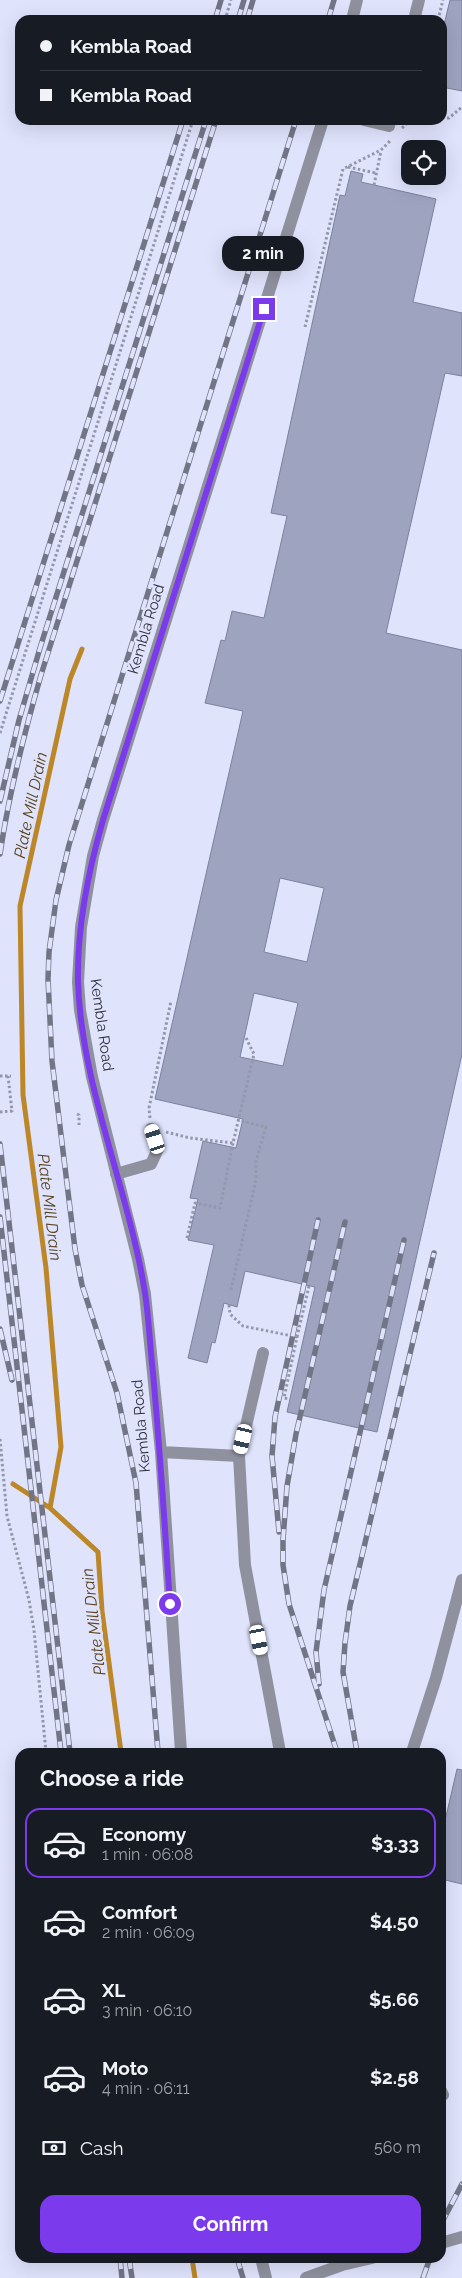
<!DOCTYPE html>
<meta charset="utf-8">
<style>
:root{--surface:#171b24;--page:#20242c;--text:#f1f3f6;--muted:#9ea1a6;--line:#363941;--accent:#7c3aed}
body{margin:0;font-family:Raleway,sans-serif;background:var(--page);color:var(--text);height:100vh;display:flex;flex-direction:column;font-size:19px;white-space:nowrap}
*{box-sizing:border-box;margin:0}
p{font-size:16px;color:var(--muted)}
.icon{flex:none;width:28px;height:28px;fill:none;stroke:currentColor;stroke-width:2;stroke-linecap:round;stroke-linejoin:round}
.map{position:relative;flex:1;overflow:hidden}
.details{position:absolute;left:15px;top:1748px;width:431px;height:515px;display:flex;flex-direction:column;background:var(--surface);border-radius:15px;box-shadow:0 5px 20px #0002}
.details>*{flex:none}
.top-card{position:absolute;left:15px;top:15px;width:432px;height:110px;border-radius:15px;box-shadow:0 5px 20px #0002;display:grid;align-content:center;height:110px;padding:0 25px;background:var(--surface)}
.fabs{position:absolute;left:401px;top:140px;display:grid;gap:10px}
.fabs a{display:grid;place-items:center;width:45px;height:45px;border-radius:10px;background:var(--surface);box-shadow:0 5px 20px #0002;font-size:25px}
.end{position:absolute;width:22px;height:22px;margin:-11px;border:6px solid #7c3aed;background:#fff;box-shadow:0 0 0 2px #fff}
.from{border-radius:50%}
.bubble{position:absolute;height:35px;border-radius:15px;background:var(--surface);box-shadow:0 5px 20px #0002;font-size:16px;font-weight:700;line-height:35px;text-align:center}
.car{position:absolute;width:15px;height:30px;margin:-15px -8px;border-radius:6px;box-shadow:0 0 4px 1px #0007;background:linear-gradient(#fff 24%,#345 0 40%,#fff 0 76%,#345 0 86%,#fff 0)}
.top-card b{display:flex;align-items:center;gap:18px;height:48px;font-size:19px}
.top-card b+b{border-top:1px solid var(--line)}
.top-card i{width:12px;height:12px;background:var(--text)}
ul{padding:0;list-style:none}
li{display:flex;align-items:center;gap:15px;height:70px;margin:0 10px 8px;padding:0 15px;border:2px solid transparent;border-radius:15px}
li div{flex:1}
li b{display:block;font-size:19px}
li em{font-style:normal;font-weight:700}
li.on{border-color:var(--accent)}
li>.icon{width:45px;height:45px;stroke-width:1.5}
h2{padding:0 25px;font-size:22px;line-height:60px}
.pay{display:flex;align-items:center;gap:12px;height:55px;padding:0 25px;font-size:19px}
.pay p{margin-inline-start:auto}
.cta{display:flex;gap:10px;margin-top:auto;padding:10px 25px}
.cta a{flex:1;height:58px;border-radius:15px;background:var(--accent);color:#fff;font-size:20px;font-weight:700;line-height:58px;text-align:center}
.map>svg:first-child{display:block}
</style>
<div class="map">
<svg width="462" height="2278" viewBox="0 0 462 2278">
<rect width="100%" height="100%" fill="#dfe3fc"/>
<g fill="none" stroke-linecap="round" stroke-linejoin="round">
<!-- stream -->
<path stroke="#bb8728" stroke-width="5" d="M82 649 70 679 20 906 23 1095 46 1268 61 1447 50 1508 98 1552 102 1611 121 1752
M13 1484 50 1508
M192 2258 195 2278"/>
</g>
<!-- building -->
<path fill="#9ea4c0" stroke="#7c819c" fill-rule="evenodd" d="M450 0H462V91L442 87V33Z
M351 171 363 174 361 182 436 199 413 302 462 313V376L445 373 386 633 462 650V1054L377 1432 287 1412 315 1287 245 1271 237 1307 224 1303 215 1343 212 1342 207 1363 188 1358 214 1245 188 1240 198 1199 190 1198 203 1141 236 1148 243 1119 155 1099 243 711 205 703 221 640 225 641 232 611 264 618 287 516 271 513 340 195 345 196ZM280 878 324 888 307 962 264 952ZM254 993 298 1003 283 1066 240 1057Z
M457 1769 462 1770V1884L441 1879V1838Z"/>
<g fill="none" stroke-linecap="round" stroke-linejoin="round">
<!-- path -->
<path stroke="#9497aa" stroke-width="3" stroke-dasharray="2.5 2.5" stroke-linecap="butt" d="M225 20 231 0
M438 20 443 0
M442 118H449L462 107
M402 128 411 120
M348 167 376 173
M374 185 381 151
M305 327 343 169 381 150 391 140
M0 733 193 120
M0 1076H11
M0 1112 12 1111 8 1076
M77 1114 79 1115V1125
M150 1118 149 1108 171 1001
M166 1132 190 1138 233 1143 254 1054 246 1038
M187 1238 195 1203 220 1208 233 1143
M231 1290 256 1180V1161L266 1127 238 1120
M229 1305 230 1314 243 1326 297 1337 284 1398 289 1399
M297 1337 309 1286
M0 1439 7 1516 29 1600 34 1630 46 1752"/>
<!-- minor -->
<path stroke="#8f919e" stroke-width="12" d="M352 20 357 0
M414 20 419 0
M364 120 389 126 390 120
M116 1174 151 1164 158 1149 151 1129
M161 1452 239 1456 263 1353
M239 1456 245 1565 280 1752
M181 1752 161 1452 145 1294 138 1259 92 1077 80 1010 78 982 81 927 93 856 103 820 323 120
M412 1752 436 1678 462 1580
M441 2091 443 2095
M441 2243 462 2237
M261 2258 266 2278
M306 2278 342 2265 372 2258"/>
<!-- rail casing -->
<g stroke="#727586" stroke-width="5.5">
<path id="rail" d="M215 20 221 0
M238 20 244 0
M247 20 253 0
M328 20 334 0
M0 701 183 120
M0 801 19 720 40 648 206 120
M0 854C9 793 24 734 41 675L216 120
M0 1144 70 1752
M0 1217 61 1752
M0 1329 12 1380
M279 1532 272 1456 275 1417 318 1220
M319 1684 316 1652 324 1590 404 1240
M158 1752 136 1483 117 1393 82 1285 75 1249 52 1061 48 979 49 952 56 900 69 845 296 120
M337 1752 289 1604 283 1565V1540L287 1486 296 1434 345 1222
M357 1752 343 1672 345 1643 350 1606 434 1253
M441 2224 462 2184
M120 2258 122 2278
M129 2258 132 2278
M237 2258 243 2278
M423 2278 430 2258"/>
</g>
<!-- rail -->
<use href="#rail" stroke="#dfe3fc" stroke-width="4" stroke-dasharray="11" stroke-linecap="butt"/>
</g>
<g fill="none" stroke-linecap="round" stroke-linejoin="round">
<!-- route -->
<path stroke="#7c3aed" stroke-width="6" d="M170 1604C165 1527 160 1450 153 1373 150 1347 149 1319 145 1293 129 1190 81 1086 78 981 77 926 88 872 103 820L264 309"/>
</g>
<g text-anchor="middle" stroke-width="5" stroke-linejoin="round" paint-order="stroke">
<!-- street labels -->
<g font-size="15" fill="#2f313d" stroke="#dfe3fc">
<text transform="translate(146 629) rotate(-73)" y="5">Kembla Road</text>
<text transform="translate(102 1025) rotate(82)" y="5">Kembla Road</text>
<text transform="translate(141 1426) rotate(-95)" y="5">Kembla Road</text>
</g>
<!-- water labels -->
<g font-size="16" font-style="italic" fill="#5a431e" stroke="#dfe3fc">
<text transform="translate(30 805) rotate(-78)" y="6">Plate Mill Drain</text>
<text transform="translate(50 1207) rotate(83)" y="6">Plate Mill Drain</text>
<text transform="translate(93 1622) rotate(-97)" y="6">Plate Mill Drain</text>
</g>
</g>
</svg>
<div class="fabs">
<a><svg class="icon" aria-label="locate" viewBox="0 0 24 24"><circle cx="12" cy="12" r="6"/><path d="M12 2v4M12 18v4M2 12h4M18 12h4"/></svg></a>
</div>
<i class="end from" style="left:170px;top:1604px"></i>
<i class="end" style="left:264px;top:309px"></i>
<div class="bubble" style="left:222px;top:236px;width:82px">2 min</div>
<i class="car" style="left:155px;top:1139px;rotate:342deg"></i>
<i class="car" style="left:243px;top:1439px;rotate:193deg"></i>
<i class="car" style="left:259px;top:1640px;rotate:169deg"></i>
<div class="top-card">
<b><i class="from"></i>Kembla Road</b>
<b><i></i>Kembla Road</b>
</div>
<section class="details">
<h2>Choose a ride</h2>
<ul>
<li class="on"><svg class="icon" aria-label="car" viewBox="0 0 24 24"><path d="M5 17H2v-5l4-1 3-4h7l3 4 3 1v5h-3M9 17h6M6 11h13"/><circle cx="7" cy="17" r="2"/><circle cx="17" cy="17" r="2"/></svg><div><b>Economy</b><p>1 min · 06:08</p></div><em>$3.33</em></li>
<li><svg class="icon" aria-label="car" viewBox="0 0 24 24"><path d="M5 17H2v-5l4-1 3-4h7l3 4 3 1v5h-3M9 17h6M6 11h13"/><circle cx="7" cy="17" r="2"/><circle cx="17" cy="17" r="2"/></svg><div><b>Comfort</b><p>2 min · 06:09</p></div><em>$4.50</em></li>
<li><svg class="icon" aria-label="car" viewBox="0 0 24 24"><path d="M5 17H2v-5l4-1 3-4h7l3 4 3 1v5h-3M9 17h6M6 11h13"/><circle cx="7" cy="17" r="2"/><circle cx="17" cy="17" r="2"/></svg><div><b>XL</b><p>3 min · 06:10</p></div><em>$5.66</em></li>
<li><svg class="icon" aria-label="car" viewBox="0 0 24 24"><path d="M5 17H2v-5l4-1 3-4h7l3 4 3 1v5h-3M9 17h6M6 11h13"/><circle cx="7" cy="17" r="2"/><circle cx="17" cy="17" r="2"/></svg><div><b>Moto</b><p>4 min · 06:11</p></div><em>$2.58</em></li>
</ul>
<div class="pay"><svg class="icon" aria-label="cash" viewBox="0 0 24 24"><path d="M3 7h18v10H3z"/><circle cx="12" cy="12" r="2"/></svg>Cash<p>560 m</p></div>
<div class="cta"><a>Confirm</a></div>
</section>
</div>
